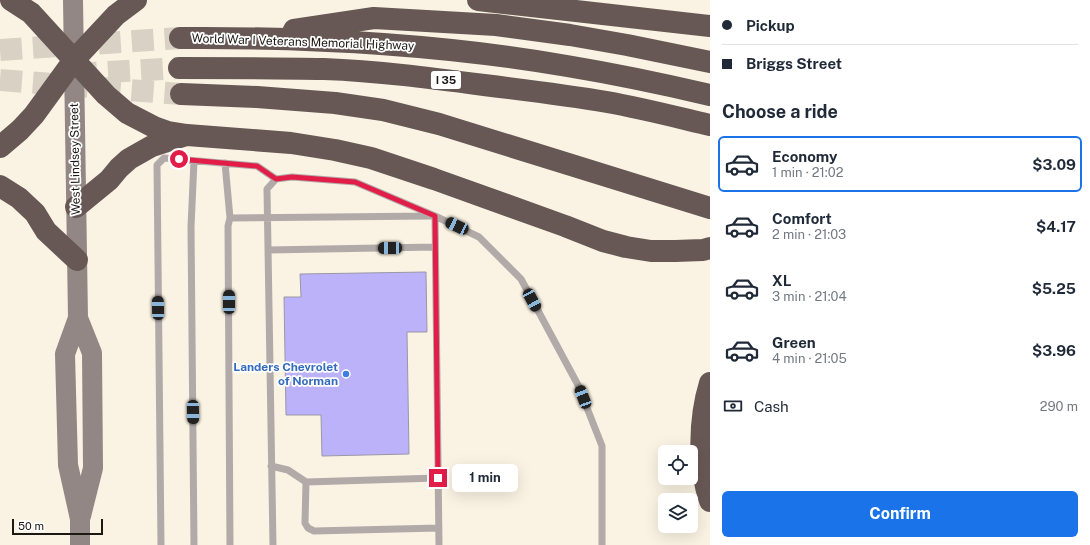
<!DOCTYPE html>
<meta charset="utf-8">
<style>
:root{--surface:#fff;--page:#f2f2f3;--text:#1f2937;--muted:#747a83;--line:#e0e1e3;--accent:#1a73e8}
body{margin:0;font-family:"Public Sans",sans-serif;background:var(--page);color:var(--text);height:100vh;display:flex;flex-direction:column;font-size:15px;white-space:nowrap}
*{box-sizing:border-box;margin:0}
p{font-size:13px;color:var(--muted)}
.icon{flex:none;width:22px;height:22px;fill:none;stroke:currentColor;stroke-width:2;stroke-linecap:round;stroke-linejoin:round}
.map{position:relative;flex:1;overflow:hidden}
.panel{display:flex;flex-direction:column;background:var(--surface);width:380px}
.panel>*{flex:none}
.guide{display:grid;align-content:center;height:88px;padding:0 12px;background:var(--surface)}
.fabs{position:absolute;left:658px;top:445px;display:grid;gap:8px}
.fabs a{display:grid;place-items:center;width:40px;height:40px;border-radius:6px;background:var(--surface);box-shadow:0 4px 16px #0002;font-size:20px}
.scale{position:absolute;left:12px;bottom:10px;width:91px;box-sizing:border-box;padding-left:4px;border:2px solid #1b1913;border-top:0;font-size:11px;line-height:14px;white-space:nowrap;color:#1b1913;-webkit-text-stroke:3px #fff;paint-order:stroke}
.end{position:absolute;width:18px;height:18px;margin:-9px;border:5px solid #e11d48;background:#fff;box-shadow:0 0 0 2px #fff}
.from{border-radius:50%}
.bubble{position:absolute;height:28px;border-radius:6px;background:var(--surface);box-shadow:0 4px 16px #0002;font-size:13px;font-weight:700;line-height:28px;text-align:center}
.car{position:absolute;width:12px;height:24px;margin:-12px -6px;border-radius:5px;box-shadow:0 0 3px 1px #0007;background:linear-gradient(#222 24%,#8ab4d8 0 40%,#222 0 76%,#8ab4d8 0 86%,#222 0)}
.guide b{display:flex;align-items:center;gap:14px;height:38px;font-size:15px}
.guide b+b{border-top:1px solid var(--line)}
.guide i{width:10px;height:10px;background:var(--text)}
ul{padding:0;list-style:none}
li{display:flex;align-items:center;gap:12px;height:56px;margin:0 8px 6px;padding:0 4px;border:2px solid transparent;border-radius:6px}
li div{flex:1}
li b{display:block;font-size:15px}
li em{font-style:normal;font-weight:700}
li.selected{border-color:var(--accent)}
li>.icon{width:36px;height:36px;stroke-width:1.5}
h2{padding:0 12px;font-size:18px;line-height:48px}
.pay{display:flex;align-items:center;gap:10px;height:44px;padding:0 12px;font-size:15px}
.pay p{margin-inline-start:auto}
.primary-button{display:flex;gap:8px;margin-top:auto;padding:8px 12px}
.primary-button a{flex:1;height:46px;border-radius:6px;background:var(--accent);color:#fff;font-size:16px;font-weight:700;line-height:46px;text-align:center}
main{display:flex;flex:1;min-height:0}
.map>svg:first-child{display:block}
</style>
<main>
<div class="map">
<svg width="710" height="545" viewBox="0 0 710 545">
<rect width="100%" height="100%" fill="#faf3e3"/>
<!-- building -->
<path fill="#bcb2fa" stroke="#9997a6" d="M426 272 427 332H407L409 454 322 456 321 415H286L284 297H301L300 274Z"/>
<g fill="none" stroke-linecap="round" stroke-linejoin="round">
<!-- highway-tunnel -->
<path stroke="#d9d2c4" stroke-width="22" stroke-dasharray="22 11" stroke-linecap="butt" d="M0 50 180 38
M75 74 179 68
M0 80 181 94"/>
<!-- lane -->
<path stroke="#b2aaa9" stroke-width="7" d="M225 163 230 218
M435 216 439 545
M268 250 435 247
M271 466 288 470 306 482 438 478
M306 482 305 523 308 528 314 531 439 528
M161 545 157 165 164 158 257 166 276 179
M194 545 191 227 194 161
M230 545 228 226 230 218 431 216
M273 545 267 189 276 179 292 177 355 182 435 216 479 237 521 279 578 385 602 446V545"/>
<!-- secondary -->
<path stroke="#938785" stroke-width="20" d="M73 0 78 318 65 354 68 465 80 519V545
M78 318 92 353 93 468 81 516"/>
<!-- highway -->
<path stroke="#685855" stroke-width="22" d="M11 0 31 13 106 95 127 113 154 127 168 132 187 135 291 143 335 150 371 158 434 179 565 226 603 241 626 247 651 251H675L703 250 710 248
M478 0 710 26
M294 30 374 18 496 25 570 35 627 45 710 62
M180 38C310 37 440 44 567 66 615 74 663 84 710 95
M179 68C228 68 276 68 324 69 378 71 431 78 484 85 525 90 566 95 607 102 641 108 676 117 710 125
M181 94 257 97 335 103 383 110 439 124 710 208
M0 147 20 130 34 115 74 60 116 15 136 0
M0 186 19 198 35 213 46 231 77 260
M76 207 109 180 119 168 129 159 152 146 186 135
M710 383C699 419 698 466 710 501"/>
</g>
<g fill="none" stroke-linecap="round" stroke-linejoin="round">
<!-- route -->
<path stroke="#e11d48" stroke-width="5" d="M179 159 257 166 276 179 292 177 355 182 435 216 438 478"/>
</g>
<!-- markers -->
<circle fill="#3f7fe0" stroke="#fff" stroke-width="1.5" cx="346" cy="374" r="4"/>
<g text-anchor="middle" stroke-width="3.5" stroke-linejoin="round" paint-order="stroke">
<!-- shield labels -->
<rect fill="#fff" stroke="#5f5e5a" stroke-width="1" x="431" y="71" width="30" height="18" rx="3"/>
<g font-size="11" font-weight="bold" fill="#1b1913">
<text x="446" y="84">I 35</text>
</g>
<!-- street labels -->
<g font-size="12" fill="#1b1913" stroke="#fff">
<text transform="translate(303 42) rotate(2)" y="4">World War I Veterans Memorial Highway</text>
<text transform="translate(75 159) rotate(-91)" y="4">West Lindsey Street</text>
</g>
<!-- shop labels -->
<g font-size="12" font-weight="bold" fill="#366cbe" stroke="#fff" text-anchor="end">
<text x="338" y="371">Landers Chevrolet<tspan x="338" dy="14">of Norman</tspan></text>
</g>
</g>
</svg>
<div class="fabs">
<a><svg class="icon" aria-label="locate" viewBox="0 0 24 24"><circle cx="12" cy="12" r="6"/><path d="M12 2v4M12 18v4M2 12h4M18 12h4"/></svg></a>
<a><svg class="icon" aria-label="layers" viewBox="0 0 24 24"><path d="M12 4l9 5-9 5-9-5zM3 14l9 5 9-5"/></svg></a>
</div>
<div class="scale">50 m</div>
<i class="end from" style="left:179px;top:159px"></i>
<i class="end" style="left:438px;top:478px"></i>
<div class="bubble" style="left:452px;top:464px;width:66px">1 min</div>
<i class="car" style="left:457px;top:226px;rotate:295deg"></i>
<i class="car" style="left:390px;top:248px;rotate:269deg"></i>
<i class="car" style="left:532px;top:300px;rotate:152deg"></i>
<i class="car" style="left:229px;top:302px;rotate:0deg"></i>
<i class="car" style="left:158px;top:308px;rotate:359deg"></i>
<i class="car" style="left:583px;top:397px;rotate:339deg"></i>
<i class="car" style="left:193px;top:412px;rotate:179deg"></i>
</div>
<section class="panel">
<div class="guide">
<b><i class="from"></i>Pickup</b>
<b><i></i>Briggs Street</b>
</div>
<h2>Choose a ride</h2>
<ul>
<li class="selected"><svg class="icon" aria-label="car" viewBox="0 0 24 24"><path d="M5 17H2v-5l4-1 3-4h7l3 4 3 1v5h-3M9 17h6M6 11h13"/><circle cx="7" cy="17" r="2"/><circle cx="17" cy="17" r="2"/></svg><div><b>Economy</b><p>1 min · 21:02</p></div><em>$3.09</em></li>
<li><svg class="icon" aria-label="car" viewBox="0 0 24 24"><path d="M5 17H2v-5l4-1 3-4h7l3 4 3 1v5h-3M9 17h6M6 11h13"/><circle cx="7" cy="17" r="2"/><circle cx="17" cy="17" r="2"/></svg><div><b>Comfort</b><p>2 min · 21:03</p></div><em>$4.17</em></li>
<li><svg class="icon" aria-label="car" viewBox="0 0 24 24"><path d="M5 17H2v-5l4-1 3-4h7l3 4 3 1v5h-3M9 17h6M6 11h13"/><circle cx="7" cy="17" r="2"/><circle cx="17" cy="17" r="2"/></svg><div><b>XL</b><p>3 min · 21:04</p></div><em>$5.25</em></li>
<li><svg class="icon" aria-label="car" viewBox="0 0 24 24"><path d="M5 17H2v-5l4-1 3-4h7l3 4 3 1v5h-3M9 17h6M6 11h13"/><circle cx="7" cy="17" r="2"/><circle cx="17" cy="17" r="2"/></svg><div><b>Green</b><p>4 min · 21:05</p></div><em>$3.96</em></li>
</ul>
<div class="pay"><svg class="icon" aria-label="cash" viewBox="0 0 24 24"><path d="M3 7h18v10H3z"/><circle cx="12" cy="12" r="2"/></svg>Cash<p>290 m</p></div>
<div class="primary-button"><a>Confirm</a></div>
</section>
</main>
